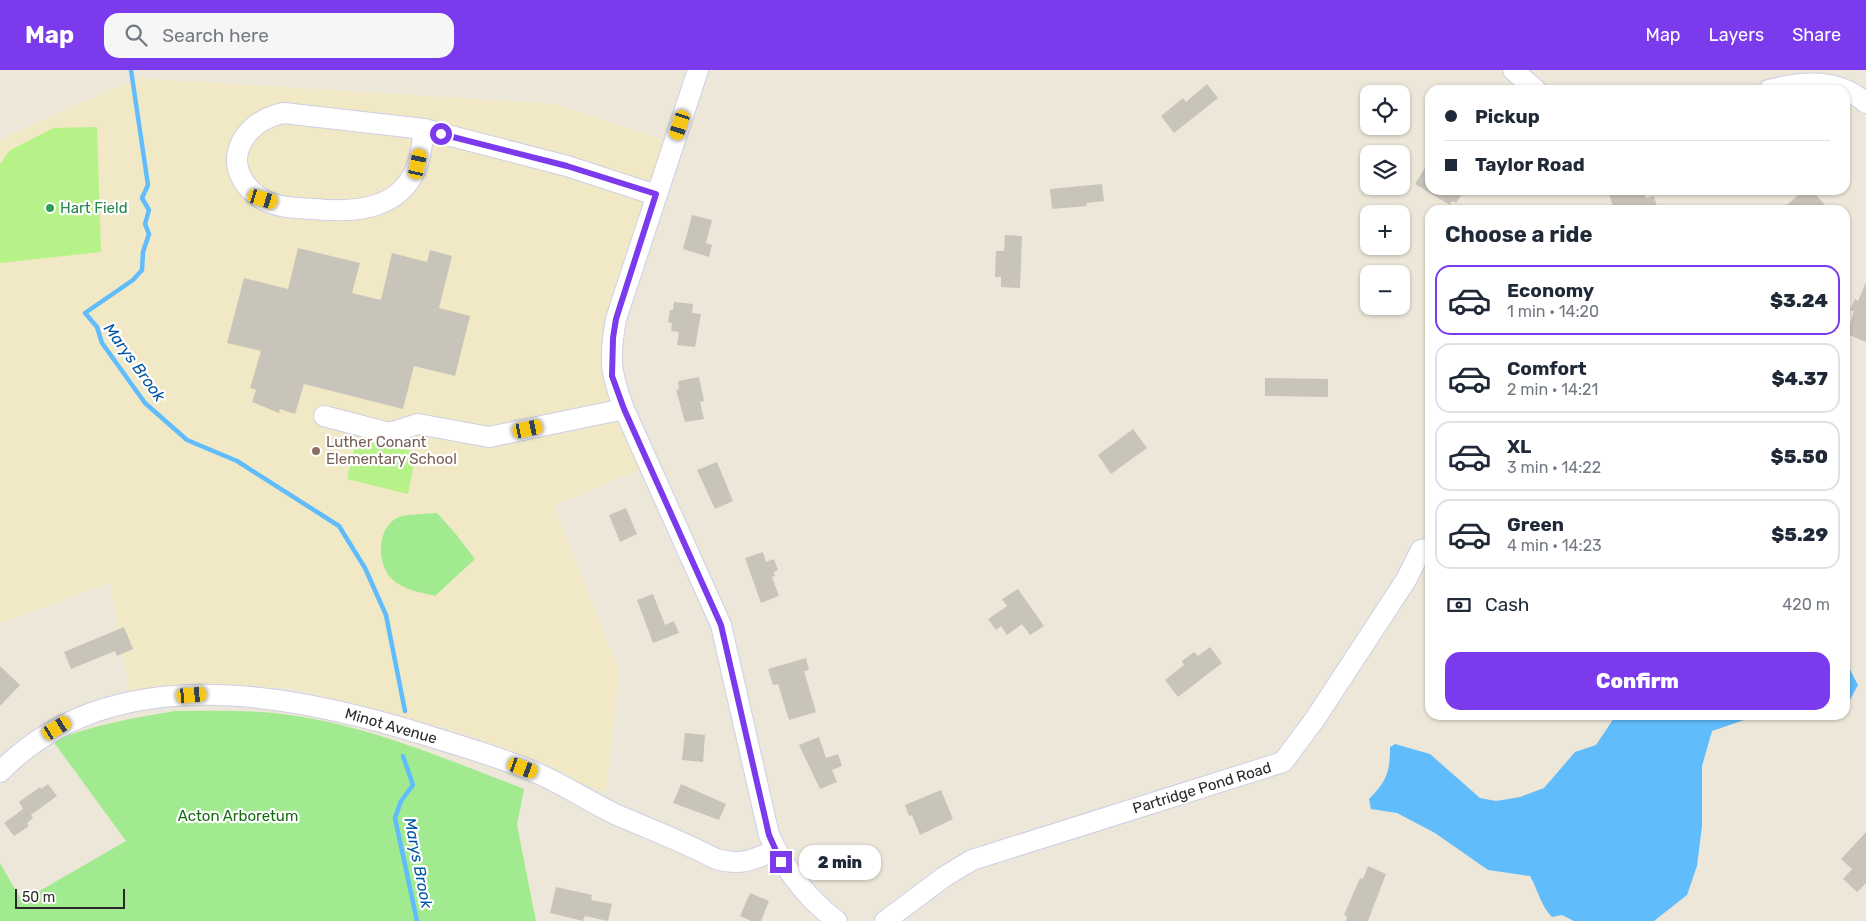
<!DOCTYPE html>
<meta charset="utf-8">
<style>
:root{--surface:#fff;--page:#f6f6f7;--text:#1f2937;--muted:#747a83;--line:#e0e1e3;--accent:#7c3aed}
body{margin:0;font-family:Rubik,sans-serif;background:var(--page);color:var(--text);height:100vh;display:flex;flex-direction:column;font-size:19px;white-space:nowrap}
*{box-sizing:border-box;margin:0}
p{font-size:16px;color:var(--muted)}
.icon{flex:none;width:28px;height:28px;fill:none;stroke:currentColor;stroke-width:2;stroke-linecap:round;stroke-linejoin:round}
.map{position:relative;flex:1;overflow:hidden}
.drawer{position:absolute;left:1425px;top:135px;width:425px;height:515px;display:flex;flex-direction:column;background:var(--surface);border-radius:15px;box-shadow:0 1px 4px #0004}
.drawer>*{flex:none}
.guide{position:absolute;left:1425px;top:15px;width:425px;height:110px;border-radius:15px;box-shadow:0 1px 4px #0004;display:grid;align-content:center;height:110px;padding:0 20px;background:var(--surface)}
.controls{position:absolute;left:1360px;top:15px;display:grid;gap:10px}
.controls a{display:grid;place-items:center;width:50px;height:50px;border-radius:10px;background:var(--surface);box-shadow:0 1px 4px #0004;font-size:25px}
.scale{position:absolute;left:15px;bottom:12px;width:110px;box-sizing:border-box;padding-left:5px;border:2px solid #292929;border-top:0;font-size:14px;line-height:18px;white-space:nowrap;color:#292929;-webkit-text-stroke:4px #fff;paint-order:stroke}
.end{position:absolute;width:22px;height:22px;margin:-11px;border:6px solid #7c3aed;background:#fff;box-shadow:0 0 0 2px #fff}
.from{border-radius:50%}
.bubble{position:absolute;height:35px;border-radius:15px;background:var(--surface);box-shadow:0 1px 4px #0004;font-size:16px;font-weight:800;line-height:35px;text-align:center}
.car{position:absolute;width:15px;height:30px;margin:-15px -8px;border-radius:6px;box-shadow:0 0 4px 1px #0007;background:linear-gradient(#f5c518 24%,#345 0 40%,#f5c518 0 76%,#345 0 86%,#f5c518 0)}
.guide b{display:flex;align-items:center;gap:18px;height:48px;font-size:19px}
.guide b+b{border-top:1px solid var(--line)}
.guide i{width:12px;height:12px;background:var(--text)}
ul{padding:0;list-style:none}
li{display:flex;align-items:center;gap:15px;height:70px;margin:0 10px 8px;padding:0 10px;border:2px solid var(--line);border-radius:15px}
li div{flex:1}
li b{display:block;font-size:19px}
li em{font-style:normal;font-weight:800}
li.on{border-color:var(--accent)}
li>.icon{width:45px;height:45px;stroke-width:1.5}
h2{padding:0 20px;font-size:22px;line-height:60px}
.pay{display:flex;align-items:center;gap:12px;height:55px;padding:0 20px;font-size:19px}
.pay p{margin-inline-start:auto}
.button{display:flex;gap:10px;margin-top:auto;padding:10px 20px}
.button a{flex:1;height:58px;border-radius:15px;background:var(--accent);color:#fff;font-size:20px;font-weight:800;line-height:58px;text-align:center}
header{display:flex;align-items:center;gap:30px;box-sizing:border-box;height:70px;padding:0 25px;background:var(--accent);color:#fff}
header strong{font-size:24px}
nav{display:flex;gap:28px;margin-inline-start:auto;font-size:18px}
.search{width:350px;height:45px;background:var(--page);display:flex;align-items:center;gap:12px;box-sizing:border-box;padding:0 18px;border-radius:15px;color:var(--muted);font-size:19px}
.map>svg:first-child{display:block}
</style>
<header>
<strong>Map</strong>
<div class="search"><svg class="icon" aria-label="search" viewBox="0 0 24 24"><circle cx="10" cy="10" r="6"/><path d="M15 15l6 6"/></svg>Search here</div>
<nav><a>Map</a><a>Layers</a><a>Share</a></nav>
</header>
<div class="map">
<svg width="1866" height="851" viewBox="0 0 1866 851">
<rect width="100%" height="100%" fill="#ede7d9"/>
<!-- education -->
<path fill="#f1e9c6" d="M137 8 556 34 665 71 604 250 602 278 605 305 640 399 554 436 619 600 606 723 463 663 296 619 200 614 130 623 110 513 0 553V69Z"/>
<!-- green -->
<path fill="#a1ea8f" d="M437 443 455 463 475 489 435 526C420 522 403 520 392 509 375 493 377 453 402 446 413 444 425 444 437 443Z
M175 641C208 641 241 640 274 643 361 652 443 688 524 719L517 755 536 851H0V793L22 831 126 771 53 671C93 655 132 648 175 641Z"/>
<!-- pitch -->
<path fill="#b7f289" d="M97 57 101 182 0 193V94L9 81 53 58Z
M357 368 416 382 408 424 347 409Z"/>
<!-- water -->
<path fill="#60bcfb" d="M1845 590 1858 615 1845 639Z
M1616 645H1759L1712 661 1702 696V756L1697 796 1687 825 1654 851H1574L1562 845 1552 847C1541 836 1538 820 1530 806L1488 800 1435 763 1397 743 1371 739 1369 729C1387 711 1390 702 1390 677L1395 674 1430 684 1480 728 1496 731 1520 727 1544 718 1575 682 1596 675Z"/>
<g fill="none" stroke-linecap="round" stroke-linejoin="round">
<!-- stream -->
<path stroke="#60bcfb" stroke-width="4.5" d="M131 0 148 115 142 128 149 140 145 154 149 164 143 182 142 200 133 210 85 243 97 257 102 273 145 333 187 370 237 391 339 456 365 498 386 545 405 641
M403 686 413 715 401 731 395 748 417 851"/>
</g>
<!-- building -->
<path fill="#c8c4b9" d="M1207 14 1218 28 1174 63 1161 46 1183 28 1186 32Z
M1430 90V120H1460L1459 122 1462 124 1456 133 1452 131 1450 135 1415 114Z
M1102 114 1104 131 1086 133 1087 136 1052 139 1050 119Z
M1608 120H1643L1646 128 1654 126 1658 140H1614Z
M1804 120H1812L1829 140H1781Z
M692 145 712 150 706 173 712 175 709 187 683 179Z
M1005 165 1022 166 1020 218 1001 217V207H995L996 181H1004Z
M298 178 360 193 352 223 381 230 392 183 427 192 430 180 452 186 439 238 470 246 455 306 414 296 403 339 304 314 295 344 280 339 279 343 252 332 256 320 250 318 261 281 227 273 244 208 288 219Z
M1866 212V272L1847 264 1854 241 1850 240 1855 229 1858 231Z
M674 232 693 234 692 243 701 244 695 277 677 275 679 262 671 261 672 253 668 252 670 240H673Z
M699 307 704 331 700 332 704 349 685 352 676 320 679 319 678 311Z
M1265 308 1328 309V327L1265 326Z
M1133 359 1147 378 1111 404 1098 385Z
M717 392 733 431 715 439 697 400Z
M626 438 637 464 620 472 609 445Z
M763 482 766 492 774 489 778 500 774 502 775 506 772 507 779 526 761 533 745 488Z
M1018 519 1044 556 1030 565 1022 554 1007 565 1001 556 996 560 988 549 1007 536 1002 529Z
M653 524 665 555 674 551 679 563 653 573 637 530Z
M124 557 133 579 117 586 115 581 71 599 64 582Z
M1210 577 1222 593 1178 627 1165 610 1184 595 1182 591 1194 582 1198 586Z
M806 588 809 600 804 601 816 642 789 650 778 614 773 615 768 599Z
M0 596 20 615 0 636Z
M685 663 705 665 703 692 682 690Z
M819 667 826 688 838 684 842 696 832 700 837 712 820 719 799 675Z
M48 714 57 726 31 745 33 748 27 753 29 756 14 766 4 753 23 739 19 732 40 717 41 719Z
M681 714 726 734 719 750 673 733Z
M941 720 953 749 920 765 912 745 909 746 905 735Z
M1866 762V813L1857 822 1843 809 1852 799 1841 789Z
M1368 796 1386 804 1368 851H1346L1347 846 1344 845 1360 808 1363 809Z
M556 817 592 825 591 830 612 834 608 851 585 846 583 851 550 843Z
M750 823 769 831 761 851H751L740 846Z"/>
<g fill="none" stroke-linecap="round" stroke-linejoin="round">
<!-- minor casing -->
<g stroke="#cecfe4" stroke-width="22">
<path id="minor" d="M698 0 616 249C609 289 610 301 624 339L721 555 769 765C785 800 806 828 837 851
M1513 0 1536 20
M1769 20C1803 11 1838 8 1866 33
M424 59C422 70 422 82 418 93 403 140 355 143 314 139 297 138 277 138 262 129 217 100 238 52 284 43L424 59 567 96 656 125
M324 346 389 363 418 354 489 367 624 339
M0 702C112 587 292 623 429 666 466 678 504 688 539 704 566 716 590 732 617 745 650 759 684 772 716 789 742 796 752 790 776 780
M885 851 944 807 972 790 1283 692 1315 649 1406 510 1421 480 1430 478"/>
</g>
<!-- minor -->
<use href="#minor" stroke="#fff" stroke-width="20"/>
</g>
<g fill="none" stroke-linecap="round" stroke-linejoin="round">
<!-- route -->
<path stroke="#7c3aed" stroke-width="6" d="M441 64 567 96 656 124 616 249 613 268 612 306 624 339 721 555 769 765 781 792"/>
</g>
<!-- markers -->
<circle fill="#2e9e5b" stroke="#fff" stroke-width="2" cx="50" cy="138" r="5"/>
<circle fill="#8d6e63" stroke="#fff" stroke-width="2" cx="316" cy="381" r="5"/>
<g text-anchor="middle" stroke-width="4.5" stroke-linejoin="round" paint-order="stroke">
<!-- leisure labels -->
<g font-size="15" fill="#27864d" stroke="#fff" text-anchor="start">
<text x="60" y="143">Hart Field</text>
</g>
<!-- education labels -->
<g font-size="15" fill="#785e54" stroke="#fff" text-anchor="start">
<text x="326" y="377">Luther Conant<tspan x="326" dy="17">Elementary School</tspan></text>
</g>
<!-- street labels -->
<g font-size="15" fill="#292929" stroke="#fff">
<text transform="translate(391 656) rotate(16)" y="5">Minot Avenue</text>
<text transform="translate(1202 718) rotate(-17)" y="5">Partridge Pond Road</text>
</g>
<!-- park labels -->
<g font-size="15" fill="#186d12" stroke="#fff">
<text x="238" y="751">Acton Arboretum</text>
</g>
<!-- water labels -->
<g font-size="16" font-style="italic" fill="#0056a6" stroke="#fff">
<text transform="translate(135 292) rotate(54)" y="6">Marys Brook</text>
<text transform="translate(419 793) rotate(79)" y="6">Marys Brook</text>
</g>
</g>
</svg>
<div class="controls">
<a><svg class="icon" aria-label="locate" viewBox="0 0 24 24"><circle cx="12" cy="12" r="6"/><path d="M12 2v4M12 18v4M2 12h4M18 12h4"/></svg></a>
<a><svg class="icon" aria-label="layers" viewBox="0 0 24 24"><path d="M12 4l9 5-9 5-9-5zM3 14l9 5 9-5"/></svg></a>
<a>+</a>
<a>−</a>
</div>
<div class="scale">50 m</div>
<i class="end from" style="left:441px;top:64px"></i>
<i class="end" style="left:781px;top:792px"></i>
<div class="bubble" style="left:799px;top:775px;width:82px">2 min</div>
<i class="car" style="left:680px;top:55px;rotate:198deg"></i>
<i class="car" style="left:418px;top:94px;rotate:12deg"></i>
<i class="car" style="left:263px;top:129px;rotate:107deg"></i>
<i class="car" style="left:528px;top:359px;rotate:78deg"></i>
<i class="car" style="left:192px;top:625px;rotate:85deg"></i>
<i class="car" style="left:57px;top:658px;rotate:59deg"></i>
<i class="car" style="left:523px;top:698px;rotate:110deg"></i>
<div class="guide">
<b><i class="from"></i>Pickup</b>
<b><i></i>Taylor Road</b>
</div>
<section class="drawer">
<h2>Choose a ride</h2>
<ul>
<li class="on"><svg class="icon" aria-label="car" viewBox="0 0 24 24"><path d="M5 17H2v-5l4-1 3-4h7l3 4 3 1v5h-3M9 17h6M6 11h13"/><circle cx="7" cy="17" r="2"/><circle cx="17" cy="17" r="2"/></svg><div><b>Economy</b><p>1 min · 14:20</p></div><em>$3.24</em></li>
<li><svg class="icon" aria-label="car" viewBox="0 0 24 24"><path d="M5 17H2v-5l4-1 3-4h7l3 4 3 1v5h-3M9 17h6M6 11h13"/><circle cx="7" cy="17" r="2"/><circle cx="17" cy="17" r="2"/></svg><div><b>Comfort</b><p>2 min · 14:21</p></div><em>$4.37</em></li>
<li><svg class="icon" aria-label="car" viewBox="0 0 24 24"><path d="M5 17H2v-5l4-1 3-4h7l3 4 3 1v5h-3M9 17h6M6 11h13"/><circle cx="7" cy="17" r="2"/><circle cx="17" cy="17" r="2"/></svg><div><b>XL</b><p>3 min · 14:22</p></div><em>$5.50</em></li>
<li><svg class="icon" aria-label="car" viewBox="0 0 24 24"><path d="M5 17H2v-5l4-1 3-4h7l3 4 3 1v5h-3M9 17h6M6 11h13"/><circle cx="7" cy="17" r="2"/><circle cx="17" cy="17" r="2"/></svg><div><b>Green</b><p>4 min · 14:23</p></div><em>$5.29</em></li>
</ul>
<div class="pay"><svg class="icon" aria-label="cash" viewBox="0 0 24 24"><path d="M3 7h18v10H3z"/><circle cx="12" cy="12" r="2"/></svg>Cash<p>420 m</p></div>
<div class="button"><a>Confirm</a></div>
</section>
</div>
